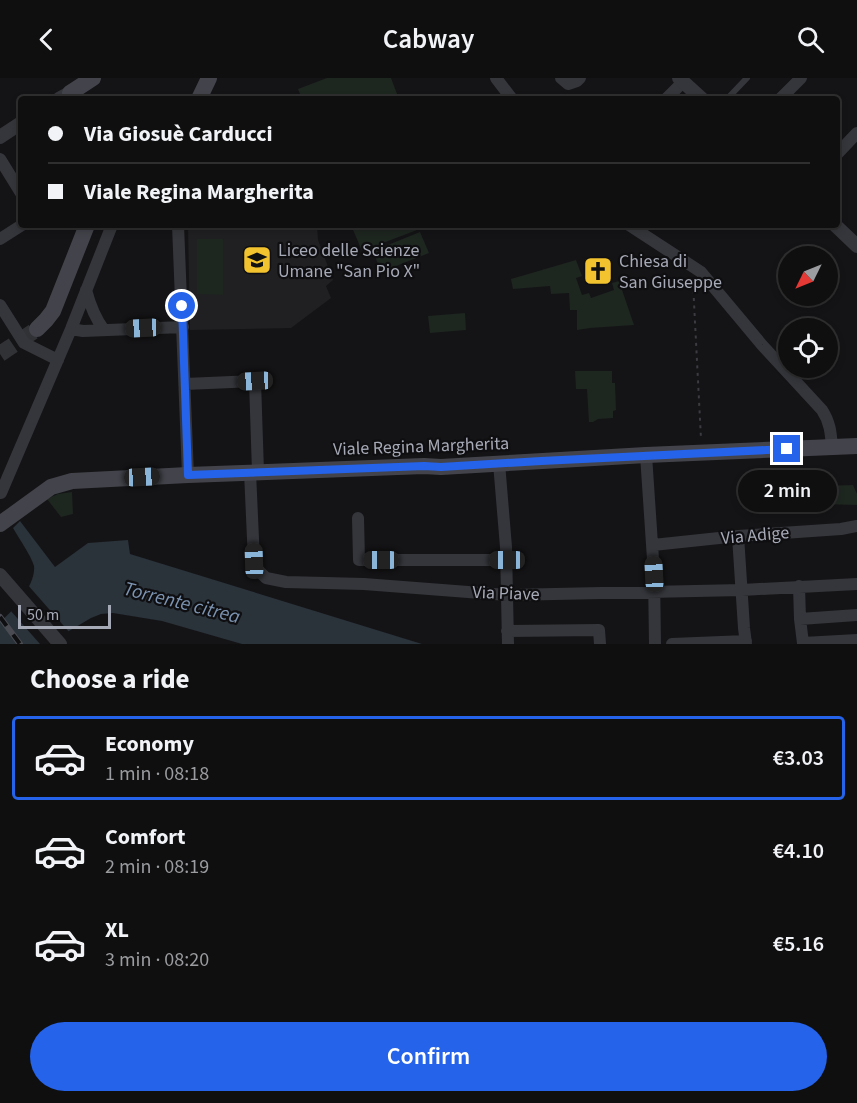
<!DOCTYPE html>
<meta charset="utf-8">
<style>
:root{--surface:#0f0f10;--page:#181819;--text:#f1f3f6;--muted:#9b9c9f;--line:#2f2f30;--accent:#2563eb}
body{margin:0;font-family:"Source Sans 3",sans-serif;background:var(--page);color:var(--text);height:100vh;display:flex;flex-direction:column;font-size:22px;white-space:nowrap}
*{box-sizing:border-box;margin:0}
p{font-size:20px;color:var(--muted)}
.icon{flex:none;width:33px;height:33px;fill:none;stroke:currentColor;stroke-width:2;stroke-linecap:round;stroke-linejoin:round}
.map{position:relative;height:566px;overflow:hidden}
.side{display:flex;flex-direction:column;background:var(--surface);flex:1}
.side>*{flex:none}
.banner{position:absolute;left:18px;top:18px;width:822px;height:132px;border-radius:6px;box-shadow:0 3px 9px #0003,0 0 0 2px var(--line);display:grid;align-content:center;height:132px;padding:0 30px;background:var(--surface)}
.needle{width:39px;rotate:227deg}
.tools{position:absolute;left:778px;top:168px;display:grid;gap:12px}
.tools a{display:grid;place-items:center;width:60px;height:60px;border-radius:50%;background:var(--surface);box-shadow:0 3px 9px #0003,0 0 0 2px var(--line);font-size:30px}
.scale{position:absolute;left:18px;bottom:15px;width:93px;box-sizing:border-box;padding-left:6px;border:3px solid #a6a9b6;border-top:0;font-size:16px;line-height:21px;white-space:nowrap;color:#a6a9b6;-webkit-text-stroke:4px #0f0f11;paint-order:stroke}
.end{position:absolute;width:27px;height:27px;margin:-14px;border:8px solid #2563eb;background:#fff;box-shadow:0 0 0 3px #fff}
.from{border-radius:50%}
.bubble{position:absolute;height:42px;border-radius:21px;background:var(--surface);box-shadow:0 3px 9px #0003,0 0 0 2px var(--line);font-size:20px;font-weight:600;line-height:42px;text-align:center}
.car{position:absolute;width:18px;height:36px;margin:-18px -9px;border-radius:8px;box-shadow:0 0 4px 2px #0007;background:linear-gradient(#222 24%,#8ab4d8 0 40%,#222 0 76%,#8ab4d8 0 86%,#222 0)}
.banner b{display:flex;align-items:center;gap:21px;height:57px;font-size:22px}
.banner b+b{border-top:2px solid var(--line)}
.banner i{width:15px;height:15px;background:var(--text)}
ul{padding:0;list-style:none}
li{display:flex;align-items:center;gap:18px;height:84px;margin:0 12px 9px;padding:0 18px;border:3px solid transparent;border-radius:6px}
li div{flex:1}
li b{display:block;font-size:22px}
li em{font-style:normal;font-weight:600}
li.active{border-color:var(--accent)}
li>.icon{width:54px;height:54px;stroke-width:1.5}
h2{padding:0 30px;font-size:27px;line-height:72px}
.action{display:flex;gap:12px;margin-top:auto;padding:12px 30px}
.action a{flex:1;height:69px;border-radius:36px;background:var(--accent);color:#fff;font-size:24px;font-weight:600;line-height:69px;text-align:center}
header{display:flex;justify-content:space-between;align-items:center;height:78px;padding:0 30px;background:var(--surface);font-size:27px;font-weight:600}
.map>svg:first-child{display:block}
</style>
<header><svg class="icon" aria-label="back" viewBox="0 0 24 24"><path d="M15 5l-7 7 7 7"/></svg>Cabway<svg class="icon" aria-label="search" viewBox="0 0 24 24"><circle cx="10" cy="10" r="6"/><path d="M15 15l6 6"/></svg></header>
<div class="map">
<svg width="857" height="566" viewBox="0 0 857 566">
<rect width="100%" height="100%" fill="#141416"/>
<!-- built -->
<path fill="#202023" d="M188 147H317L318 162 333 202 326 208 331 220 291 250 190 252Z"/>
<!-- green -->
<path fill="#1e2620" d="M327 0H391L399 21H302L298 11Z
M351 147H430L362 173Z
M420 154 429 175 381 194 373 173Z
M197 161H223V217L197 216Z
M576 182 582 198 576 200 582 217 589 215 591 220 614 212 612 205 619 203 634 247 590 250 577 252V232H570L569 215 551 216 550 208 513 211 511 201Z
M465 235 466 252 430 255 428 238Z
M575 293H612V305H615L616 332 613 333V340L598 341 593 344H589L587 311H576Z
M853 407 857 416V427L822 426 821 408Z
M72 414 73 436 61 439 47 421 58 416Z"/>
<!-- water -->
<path fill="#2a323a" d="M20 443 55 489 88 465 128 462 130 476 422 566H242L162 543 113 535 101 536 91 540 69 553 52 566H0V544C13 533 36 507 34 488 32 479 18 459 13 450Z"/>
<!-- pier -->
<path fill="#141416" d="M27 506 70 555 57 566H40L10 532Z"/>
<g fill="none" stroke-linecap="round" stroke-linejoin="round">
<!-- secondary-tunnel -->
<path stroke="#313236" stroke-width="16" stroke-dasharray="16 8" stroke-linecap="butt" d="M0 276 37 251"/>
<!-- path -->
<path stroke="#3b3c42" stroke-width="2" stroke-dasharray="3 4.5" stroke-linecap="butt" d="M693 205 701 361"/>
<!-- service -->
<path stroke="#35363b" stroke-width="6" d="M727 21 747 0"/>
<!-- minor -->
<path stroke="#35363b" stroke-width="12" d="M496 0 512 21
M561 0 568 6 577 3 580 0
M666 21 683 4
M780 21 801 0
M837 76 857 55
M0 81 21 115
M178 147 188 397
M629 147 701 194 762 267 822 332C830 344 831 355 832 370
M0 161 22 147
M86 212C90 227 95 240 104 252
M0 227 24 265 58 282
M71 251 83 253 183 249
M185 306 255 303 258 394
M646 377 654 496 655 566
M499 385 506 469 508 566
M250 394 254 483 258 492 266 500 286 504 364 506 507 517 742 512 857 506
M1 415 71 251 112 147
M358 440 359 482H507
M738 458 744 550 746 566
M653 467 738 458 841 451 857 448
M799 508 800 541 803 565 857 562
M800 541 857 537
M507 553 599 552 600 566
M672 566 746 563"/>
<!-- tertiary -->
<path stroke="#35363b" stroke-width="14" d="M679 0 702 21
M59 21 70 15
M0 59 21 45
M835 147 857 168
M0 497 60 566"/>
<!-- secondary -->
<path stroke="#43444b" stroke-width="16" d="M74 21 70 15 93 0
M199 21 209 0
M37 251 46 242 53 233 87 147
M0 446 51 409 72 403 188 397 424 388 441 389 646 377 857 368"/>
<!-- rail casing -->
<g stroke="#4a4b52" stroke-width="6">
<path id="rail" d="M0 539 20 566"/>
</g>
<!-- rail -->
<use href="#rail" stroke="#0f0f11" stroke-width="4" stroke-dasharray="11" stroke-linecap="butt"/>
</g>
<g fill="none" stroke-linecap="round" stroke-linejoin="round">
<!-- route -->
<path stroke="#2563eb" stroke-width="8" d="M182 228 188 397 424 388 441 389 541 383 787 371"/>
</g>
<!-- icons -->
<defs>
<g id="school-square" transform="scale(1.5)"><rect x="-9" y="-9" width="18" height="18" rx="4" fill="#f3c32f" stroke="#0f0f11"/><path d="M0-5L7-2L0 1L-7-2ZM-4 1L0 2.5L4 1V4Q0 6-4 4Z" fill="#111"/></g>
<g id="church-square" transform="scale(1.5)"><rect x="-9" y="-9" width="18" height="18" rx="4" fill="#f3c32f" stroke="#0f0f11"/><path d="M-1.2-6h2.4v3.5h3.3v2.4h-3.3V6h-2.4V-.1h-3.3v-2.4h3.3Z" fill="#111"/></g>
</defs>
<g fill-rule="evenodd">
<use href="#school-square" x="257" y="182"/>
<use href="#church-square" x="598" y="193"/>
</g>
<g text-anchor="middle" stroke-width="4.5" stroke-linejoin="round" paint-order="stroke">
<!-- poi labels -->
<g font-size="18" fill="#a6a9b6" stroke="#0f0f11" text-anchor="start">
<text x="278" y="178">Liceo delle Scienze<tspan x="278" dy="21">Umane "San Pio X"</tspan></text>
<text x="619" y="189">Chiesa di<tspan x="619" dy="21">San Giuseppe</tspan></text>
</g>
<!-- street labels -->
<g font-size="18" fill="#a6a9b6" stroke="#0f0f11">
<text transform="translate(421 368) rotate(-2)" y="6">Viale Regina Margherita</text>
<text transform="translate(755 457) rotate(-5)" y="6">Via Adige</text>
<text transform="translate(506 515) rotate(2)" y="6">Via Piave</text>
</g>
<!-- water labels -->
<g font-size="20" font-style="italic" fill="#7c94b2" stroke="#0f0f11">
<text transform="translate(182 524) rotate(14)" y="7">Torrente citrea</text>
</g>
</g>
</svg>
<div class="tools">
<a><svg class="needle" viewBox="-14 -14 28 28"><path d="M0-13l5 13h-10z" fill="#e53935"/><path d="M0 13l5-13h-10z" fill="#9b9c9f"/></svg></a>
<a><svg class="icon" aria-label="locate" viewBox="0 0 24 24"><circle cx="12" cy="12" r="6"/><path d="M12 2v4M12 18v4M2 12h4M18 12h4"/></svg></a>
</div>
<div class="scale">50 m</div>
<i class="end from" style="left:182px;top:228px"></i>
<i class="end" style="left:787px;top:371px"></i>
<div class="bubble" style="left:738px;top:392px;width:99px">2 min</div>
<i class="car" style="left:143px;top:250px;rotate:267deg"></i>
<i class="car" style="left:255px;top:303px;rotate:267deg"></i>
<i class="car" style="left:142px;top:399px;rotate:87deg"></i>
<i class="car" style="left:381px;top:482px;rotate:270deg"></i>
<i class="car" style="left:507px;top:482px;rotate:270deg"></i>
<i class="car" style="left:254px;top:483px;rotate:358deg"></i>
<i class="car" style="left:654px;top:496px;rotate:357deg"></i>
<div class="banner">
<b><i class="from"></i>Via Giosuè Carducci</b>
<b><i></i>Viale Regina Margherita</b>
</div>
</div>
<section class="side">
<h2>Choose a ride</h2>
<ul>
<li class="active"><svg class="icon" aria-label="car" viewBox="0 0 24 24"><path d="M5 17H2v-5l4-1 3-4h7l3 4 3 1v5h-3M9 17h6M6 11h13"/><circle cx="7" cy="17" r="2"/><circle cx="17" cy="17" r="2"/></svg><div><b>Economy</b><p>1 min · 08:18</p></div><em>€3.03</em></li>
<li><svg class="icon" aria-label="car" viewBox="0 0 24 24"><path d="M5 17H2v-5l4-1 3-4h7l3 4 3 1v5h-3M9 17h6M6 11h13"/><circle cx="7" cy="17" r="2"/><circle cx="17" cy="17" r="2"/></svg><div><b>Comfort</b><p>2 min · 08:19</p></div><em>€4.10</em></li>
<li><svg class="icon" aria-label="car" viewBox="0 0 24 24"><path d="M5 17H2v-5l4-1 3-4h7l3 4 3 1v5h-3M9 17h6M6 11h13"/><circle cx="7" cy="17" r="2"/><circle cx="17" cy="17" r="2"/></svg><div><b>XL</b><p>3 min · 08:20</p></div><em>€5.16</em></li>
</ul>
<div class="action"><a>Confirm</a></div>
</section>
